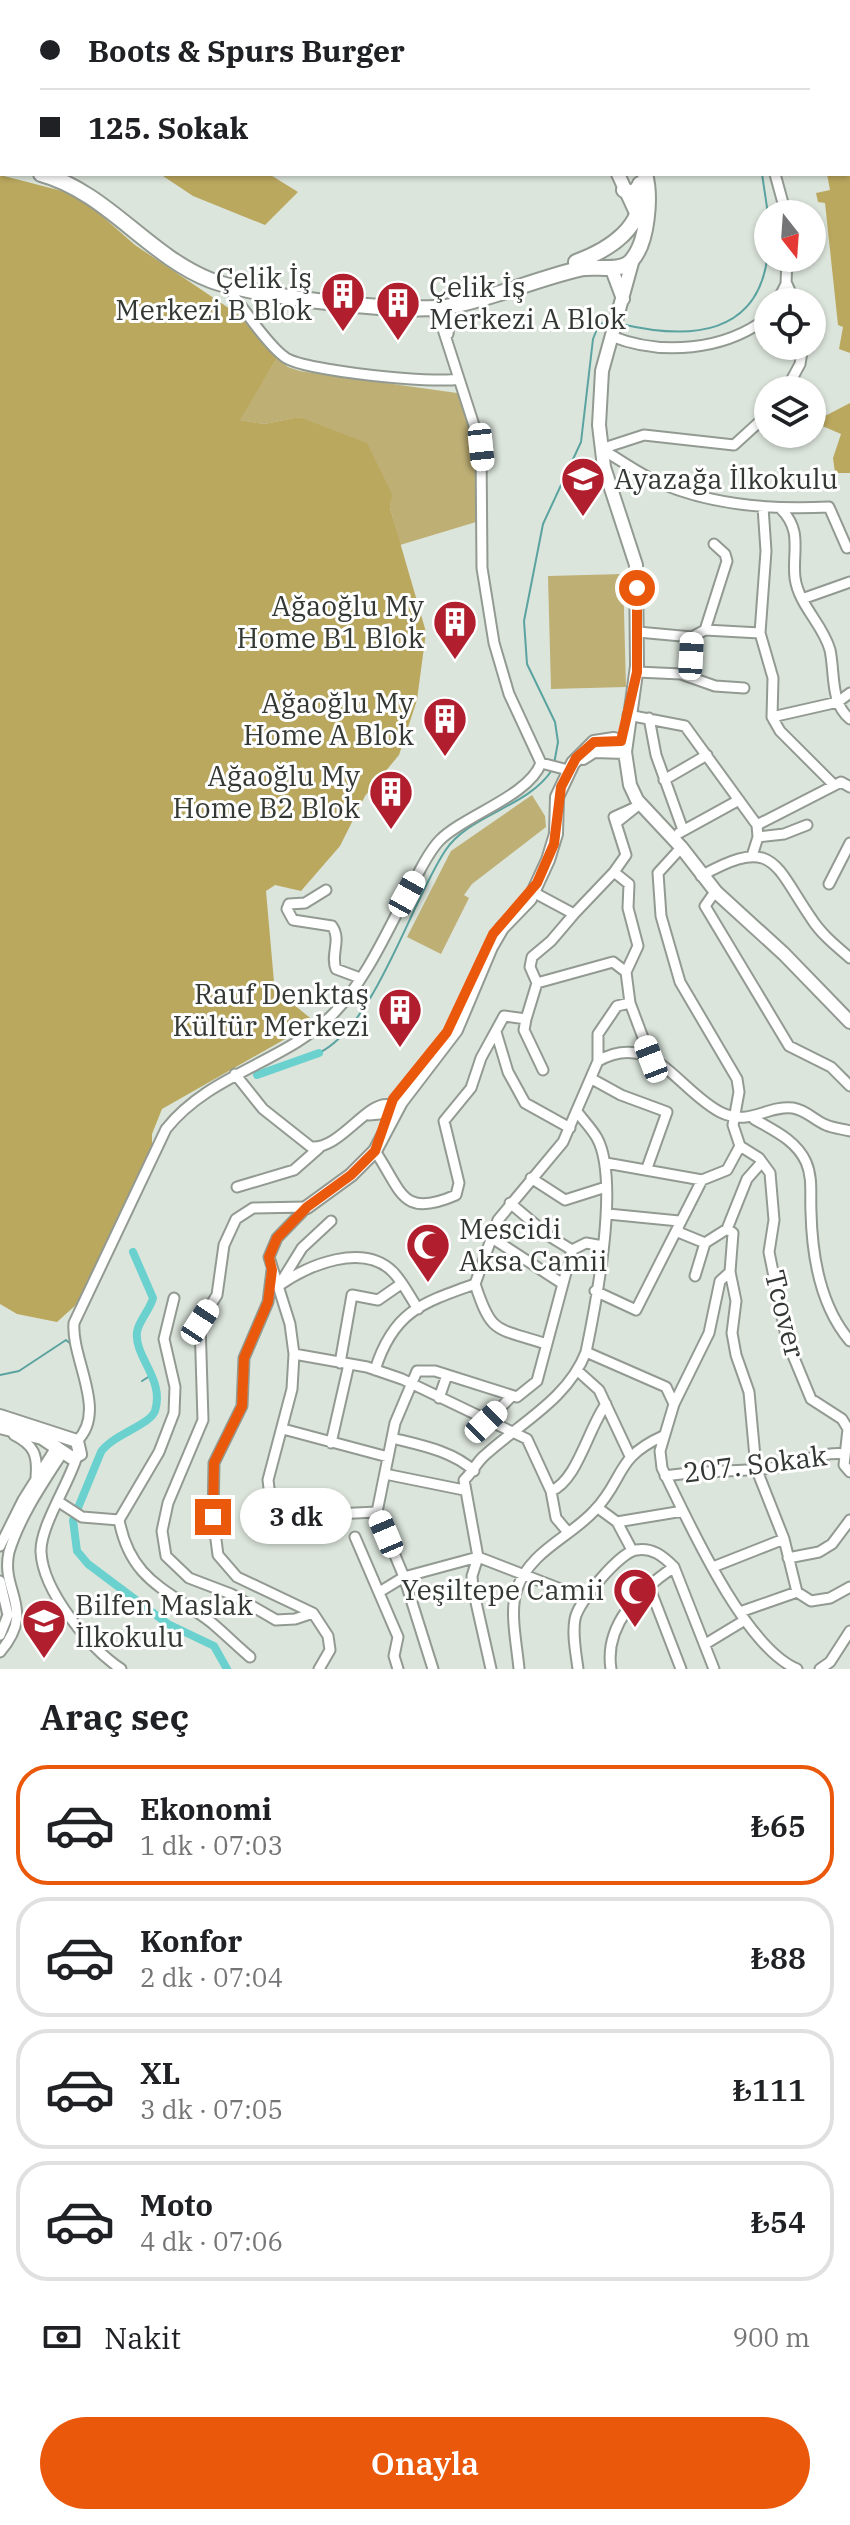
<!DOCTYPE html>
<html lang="tr">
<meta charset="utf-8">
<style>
:root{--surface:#fff;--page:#f6f6f6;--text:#202124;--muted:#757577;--line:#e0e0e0;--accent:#ea580c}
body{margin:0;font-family:"IBM Plex Serif",serif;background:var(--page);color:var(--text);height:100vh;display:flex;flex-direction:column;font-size:30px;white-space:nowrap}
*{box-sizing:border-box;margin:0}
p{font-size:26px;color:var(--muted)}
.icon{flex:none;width:44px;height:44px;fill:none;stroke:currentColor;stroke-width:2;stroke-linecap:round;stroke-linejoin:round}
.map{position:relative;height:1669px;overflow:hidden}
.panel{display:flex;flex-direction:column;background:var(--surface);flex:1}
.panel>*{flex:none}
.banner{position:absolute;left:0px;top:0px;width:850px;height:176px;box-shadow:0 2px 6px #0004;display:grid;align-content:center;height:176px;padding:0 40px;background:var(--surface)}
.needle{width:52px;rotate:163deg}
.fabs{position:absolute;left:754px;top:200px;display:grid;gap:16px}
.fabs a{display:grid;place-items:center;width:72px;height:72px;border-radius:50%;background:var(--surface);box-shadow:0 2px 6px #0004;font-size:40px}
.end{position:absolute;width:36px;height:36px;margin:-18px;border:10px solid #ea580c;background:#fff;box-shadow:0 0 0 4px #fff}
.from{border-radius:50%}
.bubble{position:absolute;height:56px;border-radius:28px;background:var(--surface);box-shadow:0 2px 6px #0004;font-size:26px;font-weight:600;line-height:56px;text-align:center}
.car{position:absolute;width:24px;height:48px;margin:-24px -12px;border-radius:10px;box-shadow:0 0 6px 2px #0007;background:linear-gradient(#fff 24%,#345 0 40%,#fff 0 76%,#345 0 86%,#fff 0)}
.banner b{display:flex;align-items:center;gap:28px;height:76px;font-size:30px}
.banner b+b{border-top:2px solid var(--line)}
.banner i{width:20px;height:20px;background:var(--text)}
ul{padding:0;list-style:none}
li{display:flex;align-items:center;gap:24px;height:120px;margin:0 16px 12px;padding:0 24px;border:4px solid var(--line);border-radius:32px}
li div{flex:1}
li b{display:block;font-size:30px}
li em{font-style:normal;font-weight:600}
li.current{border-color:var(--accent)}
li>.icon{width:72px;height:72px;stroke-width:1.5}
h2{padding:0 40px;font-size:36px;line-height:96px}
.pay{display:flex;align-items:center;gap:20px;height:88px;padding:0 40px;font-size:30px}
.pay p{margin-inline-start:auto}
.action{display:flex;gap:16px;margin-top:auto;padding:16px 40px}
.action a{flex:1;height:92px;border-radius:48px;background:var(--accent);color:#fff;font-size:32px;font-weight:600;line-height:92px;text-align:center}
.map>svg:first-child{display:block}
</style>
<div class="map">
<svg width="850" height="1669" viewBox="0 0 850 1669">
<rect width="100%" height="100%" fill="#dce5dc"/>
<!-- green -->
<path fill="#beaf75" d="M277 358 288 367 300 371 457 393C483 426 481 484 476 522L400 545 390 508 391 494 300 417 264 424 239 420Z
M623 574 626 687 551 689 548 576Z
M532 795 545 816 546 827 472 884 464 895 469 898 441 954 407 937 451 851Z"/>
<!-- forest -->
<path fill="#bba85f" d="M0 0H184L186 2H2V150Z
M768 0H850V353L839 349 843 327 838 325 825 203 818 202 816 193 830 190 827 174H848V2Z
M160 174H269L298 192 265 225 193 196Z
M0 175 66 192 87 203 135 245 239 315 277 358 240 420 264 424 299 417 367 443 392 494 390 508 426 632 417 700 399 755 365 796 340 846 301 891 275 885 266 891 274 982 287 999 315 1022 162 1109 152 1134V1147L77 1304 57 1322 17 1314 0 1304Z
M850 403V473H835L833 458 841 434 820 425 825 416Z"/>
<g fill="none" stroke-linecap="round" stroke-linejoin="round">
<!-- stream -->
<path stroke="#5aa3a0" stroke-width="2" d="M706 0 707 2
M762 174 768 214
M621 324C689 340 760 337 768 252
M554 764 558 742 555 722 527 664 524 621 543 524 581 442 593 339 599 324 611 322
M319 1053C376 1024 409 906 445 851 469 814 527 808 552 770
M0 1375 19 1371 66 1340 72 1345
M142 1381 153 1374"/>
<!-- canal -->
<path stroke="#6bd1ce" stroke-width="8" d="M257 1075 319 1053
M133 1252 153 1298C150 1310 139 1320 137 1332 134 1357 165 1379 155 1411 150 1425 112 1435 101 1452L73 1520 77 1551 88 1564 168 1624 214 1646 227 1669"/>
<!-- street casing -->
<g stroke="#929a92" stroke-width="13">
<path id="street" d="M293 0V2
M461 0V2
M737 2V0
M775 174 786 214
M786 282 795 302
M227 286C240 304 268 346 286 358 307 371 433 384 459 379
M777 302 786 284 787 258
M448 334 451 306
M611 336C661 356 725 351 768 317
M786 390 800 364 803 346
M601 449C621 460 639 474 660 483 712 505 773 510 829 507L847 548
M601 449 644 435 734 445 768 414
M763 507 766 551 760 633 773 678 772 717 780 731 834 785
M781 509C803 531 792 552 795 578 799 606 823 624 830 650 835 673 830 703 850 719
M802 599 850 582
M705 630 727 561 725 554 714 544
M638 632 692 637 705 630 760 633
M637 672 681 674 715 686 744 688
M690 676 692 637
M628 715 685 726 757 825 758 837 752 856
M772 717 838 702 850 693
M649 718 656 755 683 830
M541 763 568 770
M664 780 707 755
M616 823 636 807
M757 825 841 782 850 787
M679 833 739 800
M758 837 784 834 807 825
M701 876C774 835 774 864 811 918 821 934 836 946 850 958
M829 884 850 843
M326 890 305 903 289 904 287 909 293 920 332 926C342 940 330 955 336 969L360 978
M533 892 574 914 614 872
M712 896 705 906 789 1046 831 1067 850 1086
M626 972 638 946 628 908 629 884 614 872 626 855 614 817 636 807
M626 972 630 1003 651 1059
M537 983 613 962 626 972
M526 1019 524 1030 543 1070
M496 1032 508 1072 525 1103 570 1128
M598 1061V1034L617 1006 630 1003
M235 1074 263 1109 311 1147C340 1150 368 1099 390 1105
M592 1079 621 1095 667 1112 647 1168
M578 1113C584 1121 592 1129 597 1138 620 1180 596 1304 586 1352 568 1399 520 1423 484 1456 476 1463 473 1472 464 1480L478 1557 584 1598
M369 1115 380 1114 390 1105
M754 1119C773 1130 796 1140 806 1162 813 1178 810 1195 811 1212 812 1256 821 1307 850 1341
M740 1146 759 1158 770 1173 774 1220 769 1252 787 1341 811 1399 842 1419 848 1429 844 1465 850 1472
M375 1151C402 1191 401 1219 456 1195L459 1183 444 1121 471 1088 481 1058 504 1016 526 1019 537 983 530 967 532 957 551 941 574 914
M606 1163 702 1180 727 1170 740 1146 733 1125 739 1092 737 1079 680 982 661 916 658 873 679 850
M531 1178 565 1200 606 1187
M237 1187 294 1170 319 1148
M510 1203 549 1236 572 1250
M307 1207 253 1208 236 1219 224 1245 217 1295 200 1322 203 1420 168 1503 162 1531 166 1556 189 1578 231 1594 276 1620 295 1619 313 1613
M307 1207 277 1238 269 1257 290 1324 294 1354 292 1389 268 1480 271 1504 291 1516 377 1512
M608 1214 679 1221 678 1232 705 1243 727 1229 733 1233 730 1272 736 1301 732 1333 736 1355 749 1392 756 1468 784 1539 797 1592 811 1601 830 1598 850 1587
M727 1229 747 1179 762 1162
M492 1238 563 1284
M272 1270 268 1302 244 1358 242 1406 214 1463 213 1517 218 1555 237 1577 313 1613 328 1636 330 1650 319 1669
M695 1276 705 1243
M281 1282 302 1248 331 1221
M475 1284C492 1336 496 1327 546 1344
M280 1285C307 1265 364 1242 393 1272 403 1282 410 1297 418 1309
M595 1291 636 1310 702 1180
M586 1352 666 1387 674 1404 660 1451 662 1468C688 1521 744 1647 797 1669
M294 1354 367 1367 402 1379 527 1439 551 1491 556 1518 567 1531
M340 1363 352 1295 378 1300 401 1284
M375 1370C393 1312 421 1303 475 1284L498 1220 563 1142 598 1061C653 1030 678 1090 720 1112 750 1127 766 1105 793 1108 806 1110 814 1120 826 1125 833 1128 842 1129 850 1131
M579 1372 599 1390 630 1456
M439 1398 447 1375
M674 1404 709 1333 720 1281 730 1272
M486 1422 512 1396
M283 1429 388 1457
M14 1435C34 1445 38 1455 36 1477
M392 1438C420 1445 453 1451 474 1471
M77 1441C108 1411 71 1359 74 1323L166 1129C210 1073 287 1062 335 1012 369 976 390 924 414 881 422 867 429 851 440 840 465 815 529 796 541 763L509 694 494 643 482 568 481 447 442 326 431 309
M331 1443 349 1364
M76 1459C68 1485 40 1527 41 1552 43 1592 90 1648 121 1669
M385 1474 464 1490
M665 1476C701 1470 736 1472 771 1468 797 1465 819 1451 845 1454
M551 1491C577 1481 588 1429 606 1404
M59 1502 82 1517 119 1520
M598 1508 617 1522 632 1550
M119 1520 159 1452 174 1413 175 1387 164 1339 174 1298
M119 1520C131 1582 168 1589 212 1623 225 1634 237 1646 250 1657
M617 1522 683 1511
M355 1537 398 1637 394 1656 398 1669
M0 1546 23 1500 57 1446
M478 1557 472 1576 473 1589 491 1669
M788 1558 819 1552 832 1544 850 1520
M713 1567 784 1539
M0 1581 8 1615 0 1635
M649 1586 681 1669
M381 1591 404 1577 478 1557
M740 1612 797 1592
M707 1643 745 1620
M0 1652C37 1609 0 1592 9 1552 20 1516 43 1483 63 1452
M433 1669 404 1577 377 1512 395 1423 417 1371H435L517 1397 537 1381 572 1250 586 1243 603 1246
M519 1669C517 1645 509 1611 517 1589 530 1551 569 1538 594 1511 625 1479 614 1458 663 1436
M578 1669C576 1653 572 1635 575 1619 578 1602 620 1552 636 1550 652 1547 663 1556 674 1567L714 1669
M611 1669C604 1625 640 1590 674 1567
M820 1669 830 1662 850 1631"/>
</g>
<!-- secondary casing -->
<g stroke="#929a92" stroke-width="16">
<path id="secondary" d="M505 0 506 2
M618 174 636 213
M633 259 602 371 599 425 604 467 636 565 637 666 625 752 630 785 637 800 681 847 716 892 784 954 850 1022
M611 267 623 299
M583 758 594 751 625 752
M307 1207 351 1175 375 1151 401 1102 456 1030 491 947 502 928 530 899 548 860 556 834 557 797 573 763 594 742 614 739 626 743
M0 1416 77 1441 80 1454 72 1458 42 1438 0 1427"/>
</g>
<!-- primary casing -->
<g stroke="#929a92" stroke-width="18">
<path id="primary" d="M627 2 628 0
M0 162H2
M41 174C107 192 147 255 210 280 250 296 408 315 451 306 494 298 536 279 579 269 594 265 620 273 631 261 648 243 651 196 645 174
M624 190 633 194 640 185
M576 262C609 250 648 226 640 184"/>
</g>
<!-- street -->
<use href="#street" stroke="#fff" stroke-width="9"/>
<!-- secondary -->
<use href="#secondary" stroke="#fff" stroke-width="12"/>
<!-- primary -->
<use href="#primary" stroke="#fff" stroke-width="14"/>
</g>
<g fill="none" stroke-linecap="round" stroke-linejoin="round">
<!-- route -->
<path stroke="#ea580c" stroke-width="10" d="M213 1517 214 1463 242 1406 244 1358 268 1302 272 1270 269 1257 277 1238 307 1207 351 1175 375 1151 393 1099 447 1032 493 934 537 883 554 844 561 787 576 758 594 742 621 741 637 672V588"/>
</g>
<!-- icons -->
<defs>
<g id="building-pin" transform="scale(2.3)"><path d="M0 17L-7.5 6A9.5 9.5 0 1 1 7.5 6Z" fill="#b11e2e" stroke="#fff"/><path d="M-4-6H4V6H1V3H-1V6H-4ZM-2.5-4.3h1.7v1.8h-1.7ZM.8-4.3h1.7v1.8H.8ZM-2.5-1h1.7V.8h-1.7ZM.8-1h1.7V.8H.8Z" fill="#fff"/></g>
<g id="school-pin" transform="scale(2.3)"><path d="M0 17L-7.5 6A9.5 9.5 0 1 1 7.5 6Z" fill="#b11e2e" stroke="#fff"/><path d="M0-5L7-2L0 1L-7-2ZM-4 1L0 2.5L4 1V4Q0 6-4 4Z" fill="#fff"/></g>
<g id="mosque-pin" transform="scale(2.3)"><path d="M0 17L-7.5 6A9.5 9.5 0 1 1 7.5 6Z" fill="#b11e2e" stroke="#fff"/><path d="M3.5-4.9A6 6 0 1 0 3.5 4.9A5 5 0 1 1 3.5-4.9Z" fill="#fff"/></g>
</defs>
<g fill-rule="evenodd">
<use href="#building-pin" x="343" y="294"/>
<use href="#building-pin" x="398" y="303"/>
<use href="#school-pin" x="583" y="479"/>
<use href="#building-pin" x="455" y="622"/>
<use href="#building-pin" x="445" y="719"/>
<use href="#building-pin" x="391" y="792"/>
<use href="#building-pin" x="400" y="1010"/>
<use href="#mosque-pin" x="428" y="1245"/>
<use href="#mosque-pin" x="635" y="1590"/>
<use href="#school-pin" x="44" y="1621"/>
</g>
<g text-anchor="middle" stroke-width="6" stroke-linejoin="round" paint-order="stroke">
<!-- poi labels -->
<g font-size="28" fill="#343834" stroke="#fff" text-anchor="end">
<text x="312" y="288">Çelik İş<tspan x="312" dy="32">Merkezi B Blok</tspan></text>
<text x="429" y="297" text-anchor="start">Çelik İş<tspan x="429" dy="32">Merkezi A Blok</tspan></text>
<text x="614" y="489" text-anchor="start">Ayazağa İlkokulu</text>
<text x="424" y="616">Ağaoğlu My<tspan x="424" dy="32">Home B1 Blok</tspan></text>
<text x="414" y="713">Ağaoğlu My<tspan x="414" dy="32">Home A Blok</tspan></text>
<text x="360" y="786">Ağaoğlu My<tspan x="360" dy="32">Home B2 Blok</tspan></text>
<text x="369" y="1004">Rauf Denktaş<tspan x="369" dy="32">Kültür Merkezi</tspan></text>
<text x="459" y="1239" text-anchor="start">Mescidi<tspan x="459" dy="32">Aksa Camii</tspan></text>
<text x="604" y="1600">Yeşiltepe Camii</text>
<text x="75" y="1615" text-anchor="start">Bilfen Maslak<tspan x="75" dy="32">İlkokulu</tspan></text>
</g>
<!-- street labels -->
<g font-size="28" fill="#343834" stroke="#fff">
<text transform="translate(785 1314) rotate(76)" y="10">Tcover</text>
<text transform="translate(755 1464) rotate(-7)" y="10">207. Sokak</text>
</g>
</g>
</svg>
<div class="fabs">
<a><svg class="needle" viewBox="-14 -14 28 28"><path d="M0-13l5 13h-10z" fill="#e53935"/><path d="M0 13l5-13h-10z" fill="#757577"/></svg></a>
<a><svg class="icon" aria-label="locate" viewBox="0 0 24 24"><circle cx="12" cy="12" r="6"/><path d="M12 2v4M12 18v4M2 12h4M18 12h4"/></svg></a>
<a><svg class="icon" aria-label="layers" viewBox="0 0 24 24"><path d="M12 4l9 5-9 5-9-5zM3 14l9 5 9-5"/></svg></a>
</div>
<i class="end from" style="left:637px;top:588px"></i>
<i class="end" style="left:213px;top:1517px"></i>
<div class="bubble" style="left:240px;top:1488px;width:112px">3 dk</div>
<i class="car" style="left:481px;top:447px;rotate:174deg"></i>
<i class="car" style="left:691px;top:656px;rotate:3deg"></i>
<i class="car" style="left:407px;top:894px;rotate:29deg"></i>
<i class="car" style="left:651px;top:1059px;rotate:339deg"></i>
<i class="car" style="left:200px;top:1322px;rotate:33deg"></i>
<i class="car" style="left:486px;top:1422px;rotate:46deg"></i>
<i class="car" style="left:386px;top:1534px;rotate:337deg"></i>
<div class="banner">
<b><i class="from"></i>Boots &amp; Spurs Burger</b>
<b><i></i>125. Sokak</b>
</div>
</div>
<section class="panel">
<h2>Araç seç</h2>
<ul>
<li class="current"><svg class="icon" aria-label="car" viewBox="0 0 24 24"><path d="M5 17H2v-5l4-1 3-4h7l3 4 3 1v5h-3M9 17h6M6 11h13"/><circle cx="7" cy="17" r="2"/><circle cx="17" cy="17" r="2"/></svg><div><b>Ekonomi</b><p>1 dk · 07:03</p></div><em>₺65</em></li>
<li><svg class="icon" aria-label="car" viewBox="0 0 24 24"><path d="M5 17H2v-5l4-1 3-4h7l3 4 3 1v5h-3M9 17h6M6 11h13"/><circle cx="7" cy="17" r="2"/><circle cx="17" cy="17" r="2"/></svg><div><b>Konfor</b><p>2 dk · 07:04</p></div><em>₺88</em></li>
<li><svg class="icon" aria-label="car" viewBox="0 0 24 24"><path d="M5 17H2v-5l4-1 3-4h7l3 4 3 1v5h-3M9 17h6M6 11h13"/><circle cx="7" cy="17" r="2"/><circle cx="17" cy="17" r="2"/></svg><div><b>XL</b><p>3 dk · 07:05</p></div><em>₺111</em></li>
<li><svg class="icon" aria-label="car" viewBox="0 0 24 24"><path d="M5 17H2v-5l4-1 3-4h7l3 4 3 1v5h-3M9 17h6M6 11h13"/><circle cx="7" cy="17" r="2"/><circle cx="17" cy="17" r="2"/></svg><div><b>Moto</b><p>4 dk · 07:06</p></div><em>₺54</em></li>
</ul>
<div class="pay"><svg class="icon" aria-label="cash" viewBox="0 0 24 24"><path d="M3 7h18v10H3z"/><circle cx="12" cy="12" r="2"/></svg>Nakit<p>900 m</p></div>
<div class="action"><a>Onayla</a></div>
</section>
